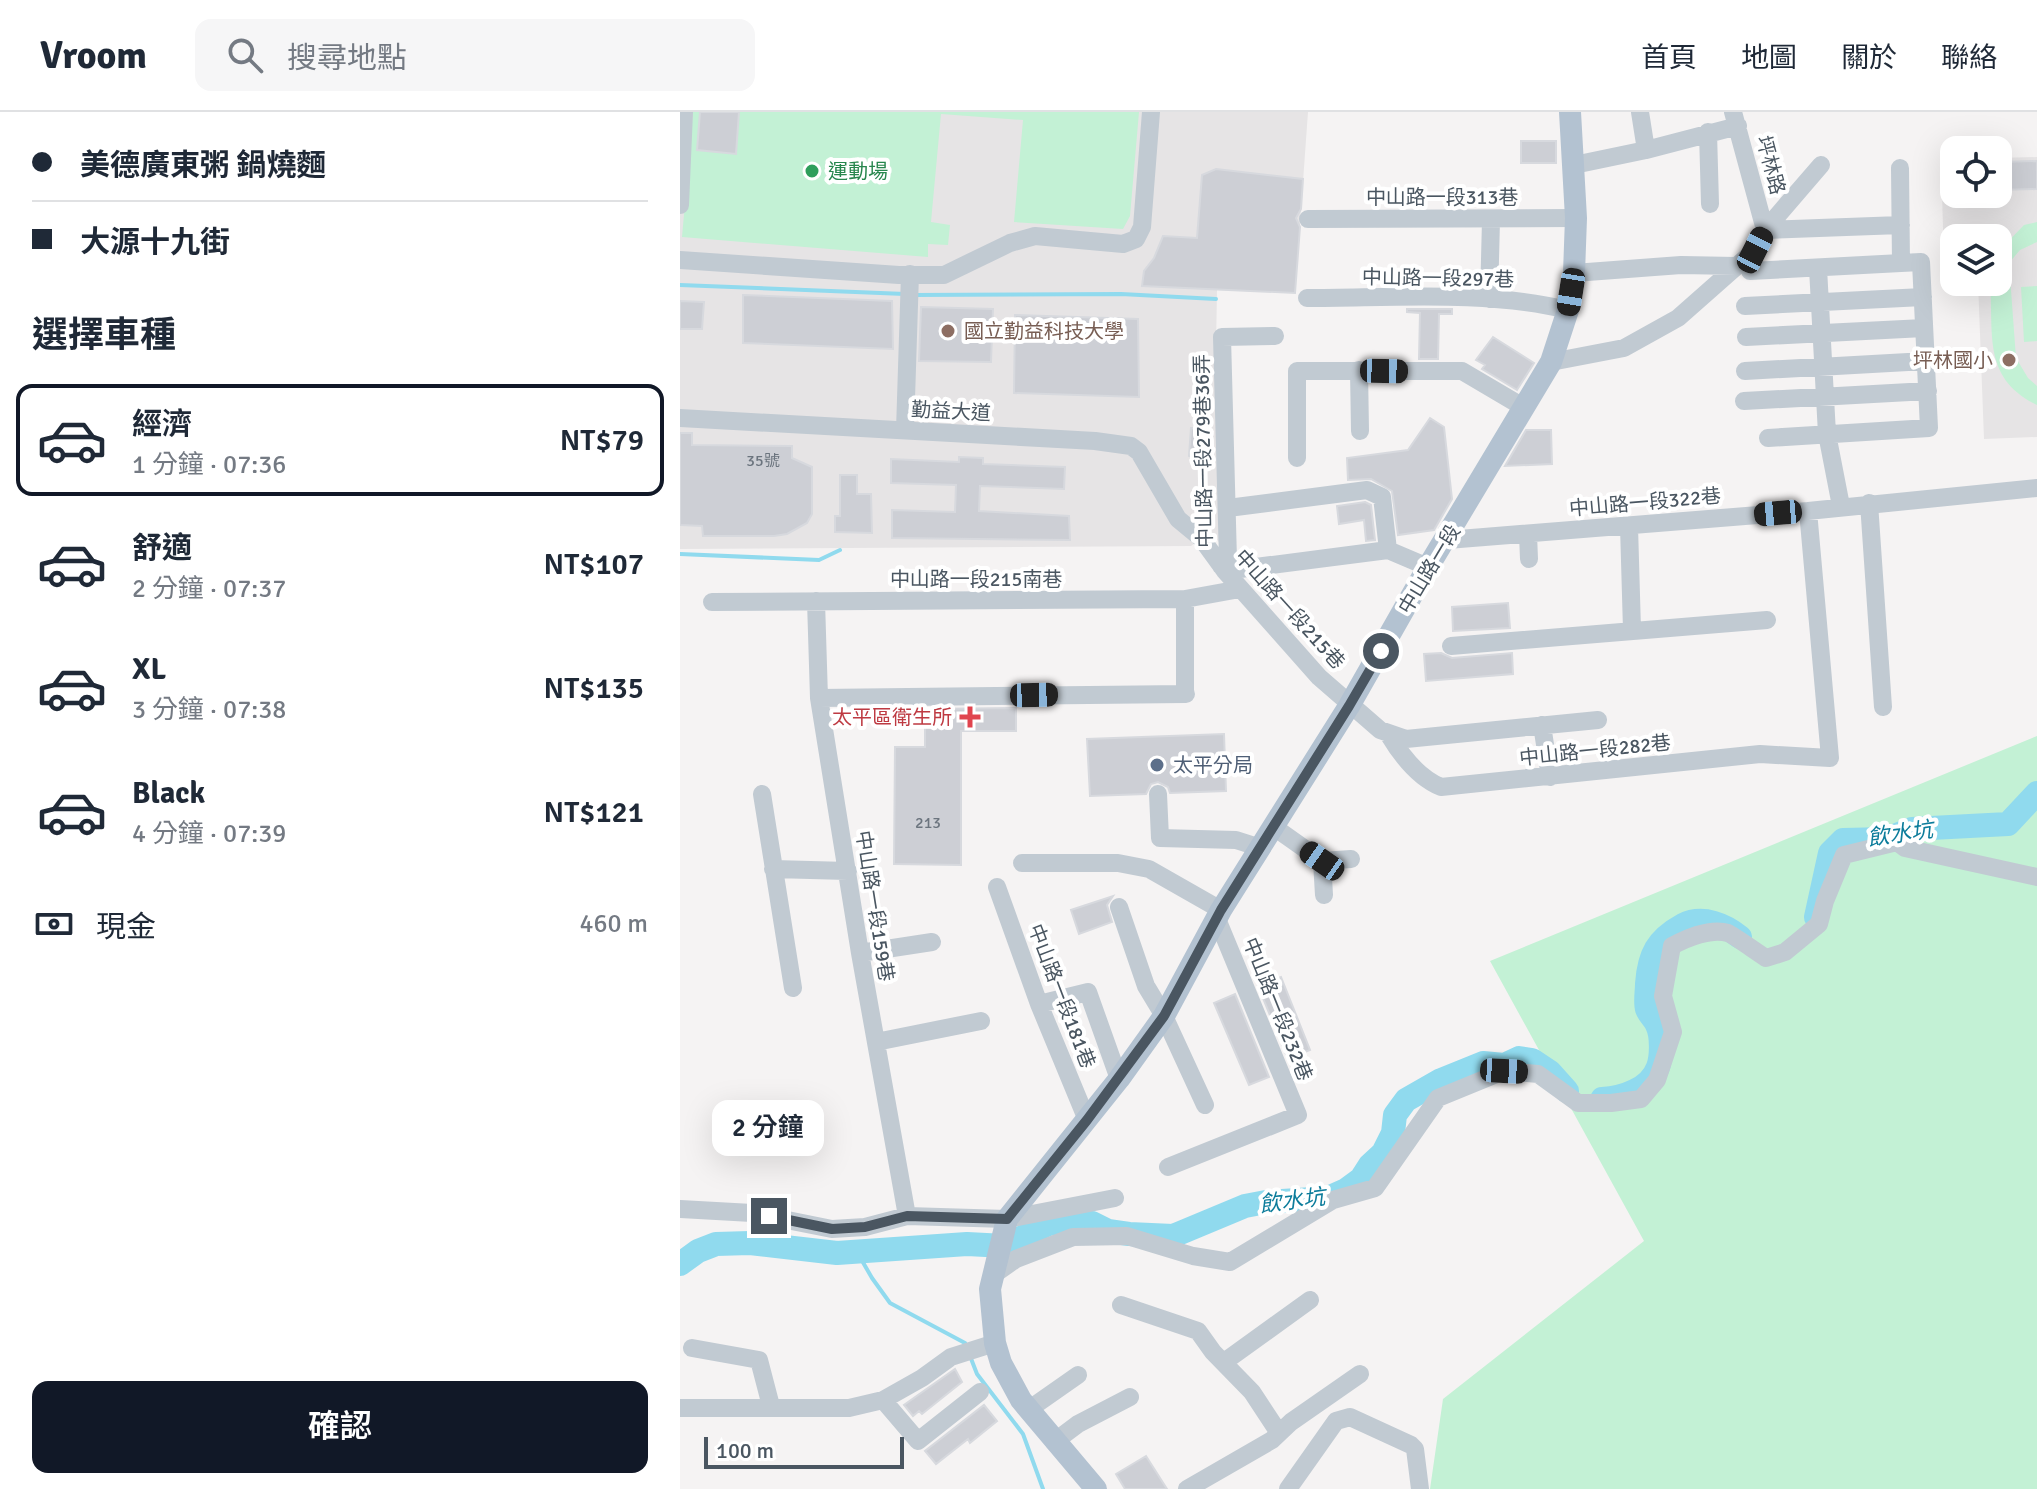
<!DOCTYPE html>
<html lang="zh-TW">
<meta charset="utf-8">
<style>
:root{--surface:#fff;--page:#f6f6f7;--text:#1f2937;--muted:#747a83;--line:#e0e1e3;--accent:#111827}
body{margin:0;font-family:Signika,"Noto Sans TC",sans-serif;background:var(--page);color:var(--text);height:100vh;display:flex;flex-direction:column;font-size:30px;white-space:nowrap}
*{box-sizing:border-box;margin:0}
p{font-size:26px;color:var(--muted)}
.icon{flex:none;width:44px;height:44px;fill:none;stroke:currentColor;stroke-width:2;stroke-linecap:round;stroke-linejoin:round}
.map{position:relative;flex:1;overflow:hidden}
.panel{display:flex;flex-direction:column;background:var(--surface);width:680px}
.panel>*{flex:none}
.guide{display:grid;align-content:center;height:176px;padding:0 32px;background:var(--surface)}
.controls{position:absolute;left:1260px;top:24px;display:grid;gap:16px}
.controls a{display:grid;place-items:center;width:72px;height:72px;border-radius:16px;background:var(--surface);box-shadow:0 8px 32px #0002;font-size:40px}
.scale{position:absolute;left:24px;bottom:20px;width:200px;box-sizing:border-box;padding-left:8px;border:4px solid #4a5661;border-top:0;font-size:22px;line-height:28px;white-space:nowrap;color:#4a5661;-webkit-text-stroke:6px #fff;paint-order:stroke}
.end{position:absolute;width:36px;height:36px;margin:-18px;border:10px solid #4a5661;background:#fff;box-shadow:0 0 0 4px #fff}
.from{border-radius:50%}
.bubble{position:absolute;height:56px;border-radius:16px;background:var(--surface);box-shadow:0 8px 32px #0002;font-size:26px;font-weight:600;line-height:56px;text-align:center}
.car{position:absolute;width:24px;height:48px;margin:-24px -12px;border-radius:10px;box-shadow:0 0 6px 2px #0007;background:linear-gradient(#222 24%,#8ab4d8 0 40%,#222 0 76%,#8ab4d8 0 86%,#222 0)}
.guide b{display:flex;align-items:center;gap:28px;height:76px;font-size:30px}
.guide b+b{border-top:2px solid var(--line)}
.guide i{width:20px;height:20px;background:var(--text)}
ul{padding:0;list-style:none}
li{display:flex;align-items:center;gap:24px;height:112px;margin:0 16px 12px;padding:0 16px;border:4px solid transparent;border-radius:16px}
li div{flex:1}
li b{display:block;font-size:30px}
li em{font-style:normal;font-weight:600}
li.active{border-color:var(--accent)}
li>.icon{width:72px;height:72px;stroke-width:1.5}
h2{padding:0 32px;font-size:36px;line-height:96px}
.pay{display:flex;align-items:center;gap:20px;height:88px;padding:0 32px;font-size:30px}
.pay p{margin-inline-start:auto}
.action{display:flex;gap:16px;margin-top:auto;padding:16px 32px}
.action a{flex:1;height:92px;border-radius:16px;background:var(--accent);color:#fff;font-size:32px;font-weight:600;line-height:92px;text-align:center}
header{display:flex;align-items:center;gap:48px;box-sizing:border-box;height:112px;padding:0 40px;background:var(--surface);border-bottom:2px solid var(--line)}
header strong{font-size:38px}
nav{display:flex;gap:44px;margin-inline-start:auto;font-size:28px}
.search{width:560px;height:72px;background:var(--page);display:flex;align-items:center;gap:20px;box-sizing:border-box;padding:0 28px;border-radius:16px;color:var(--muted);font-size:30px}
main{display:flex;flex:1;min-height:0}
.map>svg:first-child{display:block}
</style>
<header>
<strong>Vroom</strong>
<div class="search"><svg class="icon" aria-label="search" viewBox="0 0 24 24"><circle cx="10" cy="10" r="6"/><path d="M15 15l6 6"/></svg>搜尋地點</div>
<nav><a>首頁</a><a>地圖</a><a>關於</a><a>聯絡</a></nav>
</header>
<main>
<section class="panel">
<div class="guide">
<b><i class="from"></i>美德廣東粥 鍋燒麵</b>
<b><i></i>大源十九街</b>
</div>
<h2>選擇車種</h2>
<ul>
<li class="active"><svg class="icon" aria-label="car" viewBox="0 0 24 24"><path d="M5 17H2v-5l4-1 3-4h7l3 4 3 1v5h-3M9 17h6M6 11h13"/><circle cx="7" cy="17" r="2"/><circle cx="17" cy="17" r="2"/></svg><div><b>經濟</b><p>1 分鐘 · 07:36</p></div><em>NT$79</em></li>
<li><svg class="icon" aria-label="car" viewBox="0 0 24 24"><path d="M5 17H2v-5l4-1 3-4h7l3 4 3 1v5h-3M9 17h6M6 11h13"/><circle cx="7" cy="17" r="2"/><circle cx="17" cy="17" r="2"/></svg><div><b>舒適</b><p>2 分鐘 · 07:37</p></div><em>NT$107</em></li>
<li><svg class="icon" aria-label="car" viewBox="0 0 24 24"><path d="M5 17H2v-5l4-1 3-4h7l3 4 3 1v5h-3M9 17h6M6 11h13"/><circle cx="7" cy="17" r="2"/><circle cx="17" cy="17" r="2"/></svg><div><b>XL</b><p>3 分鐘 · 07:38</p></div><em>NT$135</em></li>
<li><svg class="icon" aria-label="car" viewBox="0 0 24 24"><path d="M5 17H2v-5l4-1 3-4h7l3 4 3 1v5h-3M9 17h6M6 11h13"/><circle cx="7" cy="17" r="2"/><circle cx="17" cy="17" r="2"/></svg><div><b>Black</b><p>4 分鐘 · 07:39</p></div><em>NT$121</em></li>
</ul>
<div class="pay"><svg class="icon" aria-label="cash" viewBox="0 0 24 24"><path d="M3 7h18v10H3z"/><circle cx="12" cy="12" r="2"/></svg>現金<p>460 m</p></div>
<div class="action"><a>確認</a></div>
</section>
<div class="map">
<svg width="1357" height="1377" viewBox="0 0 1357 1377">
<rect width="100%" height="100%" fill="#f5f3f3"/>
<!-- education -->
<path fill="#e6e4e5" d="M0 0H628L615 181 537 178 536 236 543 436 531 419 511 434 0 437Z
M1357 45V325L1304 327 1298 170H1318V126H1274V153L1264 150 1261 47 1274 46V82H1318V46Z"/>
<!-- green -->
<path fill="#c3f1d5" d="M13 0H459L450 104 443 117 334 110 343 8 261 2 251 110 270 113 268 133 248 132V145L2 125Z
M1357 110V130L1340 138 1329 151 1336 246 1348 266 1357 274V293C1302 266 1314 223 1310 170H1318V140L1344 113Z
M1357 174V229L1344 230 1341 175Z
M1357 624V1377H750L763 1287 964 1129 810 849Z"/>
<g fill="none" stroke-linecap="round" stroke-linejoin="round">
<!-- stream -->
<path stroke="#90daee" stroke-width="4" d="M0 173 225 182
M234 183 441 182 536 187
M0 442 139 448 160 438
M177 1140 192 1166 210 1191 285 1231 287 1235
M290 1244 297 1262 343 1322 363 1377"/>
<!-- river -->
<path stroke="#90daee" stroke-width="24" d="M1136 805 1150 741 1163 728 1207 727 1232 717 1328 712 1357 681
M922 987C943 986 970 977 978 955 982 944 982 923 977 913 975 907 969 903 967 897 965 890 967 879 967 872 969 843 977 827 1003 813 1023 803 1045 813 1060 825
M0 1152 18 1139 36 1132 70 1131 157 1141 287 1132 325 1134 368 1112 383 1110 392 1113 412 1111 428 1119 449 1122 493 1124 565 1094 586 1090 648 1086 666 1078 681 1067 690 1053 703 1041 713 1021 715 1003 726 988 761 968 803 951 824 953 839 946 852 948 870 960 887 979"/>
</g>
<!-- building -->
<path fill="#cdcfd5" stroke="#d7d9de" stroke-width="2" d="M20 0H59L56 42 17 38Z
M841 29H876V51H841Z
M1357 49V77L1318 78V50Z
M536 57 623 67 621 97 616 106 620 115 615 181 462 174 464 159 474 146 483 124 517 126 522 63Z
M63 183 212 189 213 237 63 231Z
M0 189 24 190 22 217H0Z
M241 195 313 197 311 250 239 249Z
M727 197H772V202H759L758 247H739L740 201 727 200Z
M335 203 458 207 459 285 334 281Z
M813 225 854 251 837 278 802 257 805 253 796 248Z
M750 306 764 315 772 387 754 418 718 423 712 379 691 367 668 368 667 346 728 338Z
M511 316 529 317 533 347 509 344Z
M846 318H871L872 352 825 354Z
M0 321H12V333L112 334V346L132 355V402L127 411 107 422 94 424H23L22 414 0 413Z
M279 345 303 346V352L385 355 384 377 300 374 299 399 389 404 390 428 212 426V398L275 400 276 373 211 371V347L279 350Z
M160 363H177V382H191L192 421 155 420V404H160Z
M685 390 691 393 695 428 686 429 684 408 659 412 657 394Z
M828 491 830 516 773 519 772 495Z
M761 541 772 546 832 541 833 562 746 569 744 542Z
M336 596V619H281V753L214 752 215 635H245V597Z
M544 622 546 679 490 681 488 675 478 670 471 672 466 682 410 684 407 627Z
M433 784 427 793 432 810 399 822 391 798Z
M601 865 630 938 608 947 578 874Z
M555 882 589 965 569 973 534 891Z
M275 1257 282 1270 242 1302 239 1299 233 1304 224 1293Z
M304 1293 317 1309 290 1331 288 1327 256 1352 245 1339Z
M466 1344 487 1377H445L436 1362Z"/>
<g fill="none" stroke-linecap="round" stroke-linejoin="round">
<!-- minor -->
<path stroke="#c1cad2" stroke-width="18" d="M960 0 966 38
M1053 0 1085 118 1221 113
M1028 20 1030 92
M894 53 966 38 1058 14
M0 93 4 0
M628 107 896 106
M0 148 219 163H264L330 131 355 124 443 132 456 127 462 115 471 0
M1138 156 1147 322 1161 394
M1070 159 1221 151 1220 56
M894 161 1001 153 1056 154
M627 186C712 186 805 178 888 198
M809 187 811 108
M1065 194 1243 185
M1066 225 1244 216
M871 250 944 236 998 206 1075 138 1085 118 1141 53
M679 258 680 319
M1065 259 1246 249
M1064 289 1248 279
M0 306 415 329 451 334 459 340 498 407 521 426 545 459 639 565 700 618 726 627 918 608
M225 318 230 162
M1088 326 1249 316 1241 150 1221 151
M617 346V259H782L843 295
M1189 391 1203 595
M548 396 687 378 702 385 708 438
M949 414 952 518
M848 422 849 447
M767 428 1128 399 1357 376
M541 454 548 448 542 225 595 224
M545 459 708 438 748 455
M505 487V579
M136 489 139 586 180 841 227 1104
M32 490 505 487 560 477
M771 534 1087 508
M139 586 506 582
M862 613 870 665
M709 623C721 643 739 666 761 675L1080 642 1150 646 1128 399
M82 682 113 876
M478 682 480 726 556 728 581 736
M594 715 642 749 644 783
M642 749 671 747
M342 751H438L469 757 541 798
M93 757 168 759
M317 775 359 892 407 1008
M439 795 466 874 484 904 525 993
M180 841 252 830
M359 892 408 880 439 967
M196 930 301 909
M488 1055 618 1003 537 807
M0 1097 72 1101 152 1117 185 1115 227 1104 327 1107 435 1086
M313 1163 336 1147 393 1125 447 1124 513 1144 550 1150 653 1088 695 1076 758 986 824 959 858 962 898 991H931L961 987 977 968 993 920 983 884 992 834C1007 826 1031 816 1048 821 1053 823 1078 841 1086 846L1105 840 1139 812 1145 789 1164 743 1217 730 1225 736 1357 765
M441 1193 518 1219 533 1240 572 1280 599 1321
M12 1236 79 1248 91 1294
M544 1250 630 1188
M203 1288 238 1329 300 1280
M0 1296H169L203 1288 242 1266 271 1245 315 1231
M348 1298 398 1263
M374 1330 398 1312 450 1285
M507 1377 592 1328 611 1310 680 1262
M608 1377 656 1309 670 1305 731 1333 735 1337 740 1377"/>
<!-- major -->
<path stroke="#b3c2d1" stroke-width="22" d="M416 1377 341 1288 321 1251 315 1231 310 1177 327 1107 439 967 484 904 541 798 669 594 748 455 871 250 888 198 894 161 896 106 890 0"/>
</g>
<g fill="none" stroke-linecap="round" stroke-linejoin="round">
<!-- route -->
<path stroke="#4a5661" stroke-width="10" d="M89 1104 152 1117 185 1115 227 1104 327 1107 407 1008 484 904 541 798 669 594 701 539"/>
</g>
<!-- markers -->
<circle fill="#2e9e5b" stroke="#fff" stroke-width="3" cx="132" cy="59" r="8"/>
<g fill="#8d6e63" stroke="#fff" stroke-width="3">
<circle cx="268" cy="219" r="8"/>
<circle cx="1329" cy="248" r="8"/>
</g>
<path fill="#e0444e" stroke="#fff" stroke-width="3" d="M286 593h8v8h8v8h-8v8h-8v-8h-8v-8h8z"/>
<circle fill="#5c6f8a" stroke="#fff" stroke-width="3" cx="477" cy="653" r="8"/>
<g text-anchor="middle" stroke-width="8" stroke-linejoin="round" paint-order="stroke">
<!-- number labels -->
<g font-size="16" fill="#6b747e">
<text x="83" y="354">35號</text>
<text x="248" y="716">213</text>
</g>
<!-- street labels -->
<g font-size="20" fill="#4a5661" stroke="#fff">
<text transform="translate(1091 53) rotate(75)" y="7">坪林路</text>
<text x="762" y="92">中山路一段313巷</text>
<text transform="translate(758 166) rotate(1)" y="7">中山路一段297巷</text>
<text transform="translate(271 299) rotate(3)" y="7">勤益大道</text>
<text transform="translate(523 339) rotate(-91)" y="7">中山路一段279巷36弄</text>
<text transform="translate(965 390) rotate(-5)" y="7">中山路一段322巷</text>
<text transform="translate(749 457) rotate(-59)" y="7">中山路一段</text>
<text x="296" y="474">中山路一段215南巷</text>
<text transform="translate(610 497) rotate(48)" y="7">中山路一段215巷</text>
<text transform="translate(915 638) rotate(-6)" y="7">中山路一段282巷</text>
<text transform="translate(195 794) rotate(81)" y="7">中山路一段159巷</text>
<text transform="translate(382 884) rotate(69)" y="7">中山路一段181巷</text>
<text transform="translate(598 897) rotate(68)" y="7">中山路一段232巷</text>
</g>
<!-- leisure labels -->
<g font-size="20" fill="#27864d" stroke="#fff" text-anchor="start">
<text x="148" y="66">運動場</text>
</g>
<!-- education labels -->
<g font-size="20" fill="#785e54" stroke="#fff" text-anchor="start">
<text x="284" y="226">國立勤益科技大學</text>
<text x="1313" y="255" text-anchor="end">坪林國小</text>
</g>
<!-- health labels -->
<g font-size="20" fill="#be3a42" stroke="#fff" text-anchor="end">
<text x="272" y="612">太平區衛生所</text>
</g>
<!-- service labels -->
<g font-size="20" fill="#4e5e75" stroke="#fff" text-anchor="start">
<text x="493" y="660">太平分局</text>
</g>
<!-- water labels -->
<g font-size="22" font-style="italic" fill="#0c7c9b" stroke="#fff">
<text transform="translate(1220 721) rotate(-8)" y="8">飲水坑</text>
<text transform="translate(612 1088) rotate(-7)" y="8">飲水坑</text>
</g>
</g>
</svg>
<div class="controls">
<a><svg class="icon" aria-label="locate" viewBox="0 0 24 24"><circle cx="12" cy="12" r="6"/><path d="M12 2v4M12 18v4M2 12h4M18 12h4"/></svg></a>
<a><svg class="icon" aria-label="layers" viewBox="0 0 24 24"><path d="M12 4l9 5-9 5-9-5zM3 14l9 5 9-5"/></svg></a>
</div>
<div class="scale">100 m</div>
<i class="end from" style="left:701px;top:539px"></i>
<i class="end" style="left:89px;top:1104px"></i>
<div class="bubble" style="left:32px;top:988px;width:112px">2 分鐘</div>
<i class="car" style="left:1075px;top:138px;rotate:27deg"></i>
<i class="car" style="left:891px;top:180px;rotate:189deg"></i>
<i class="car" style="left:704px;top:259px;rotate:91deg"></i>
<i class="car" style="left:1098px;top:401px;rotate:265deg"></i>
<i class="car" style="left:354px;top:583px;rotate:89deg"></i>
<i class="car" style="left:642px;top:749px;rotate:305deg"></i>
<i class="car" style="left:824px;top:959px;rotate:93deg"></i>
</div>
</main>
